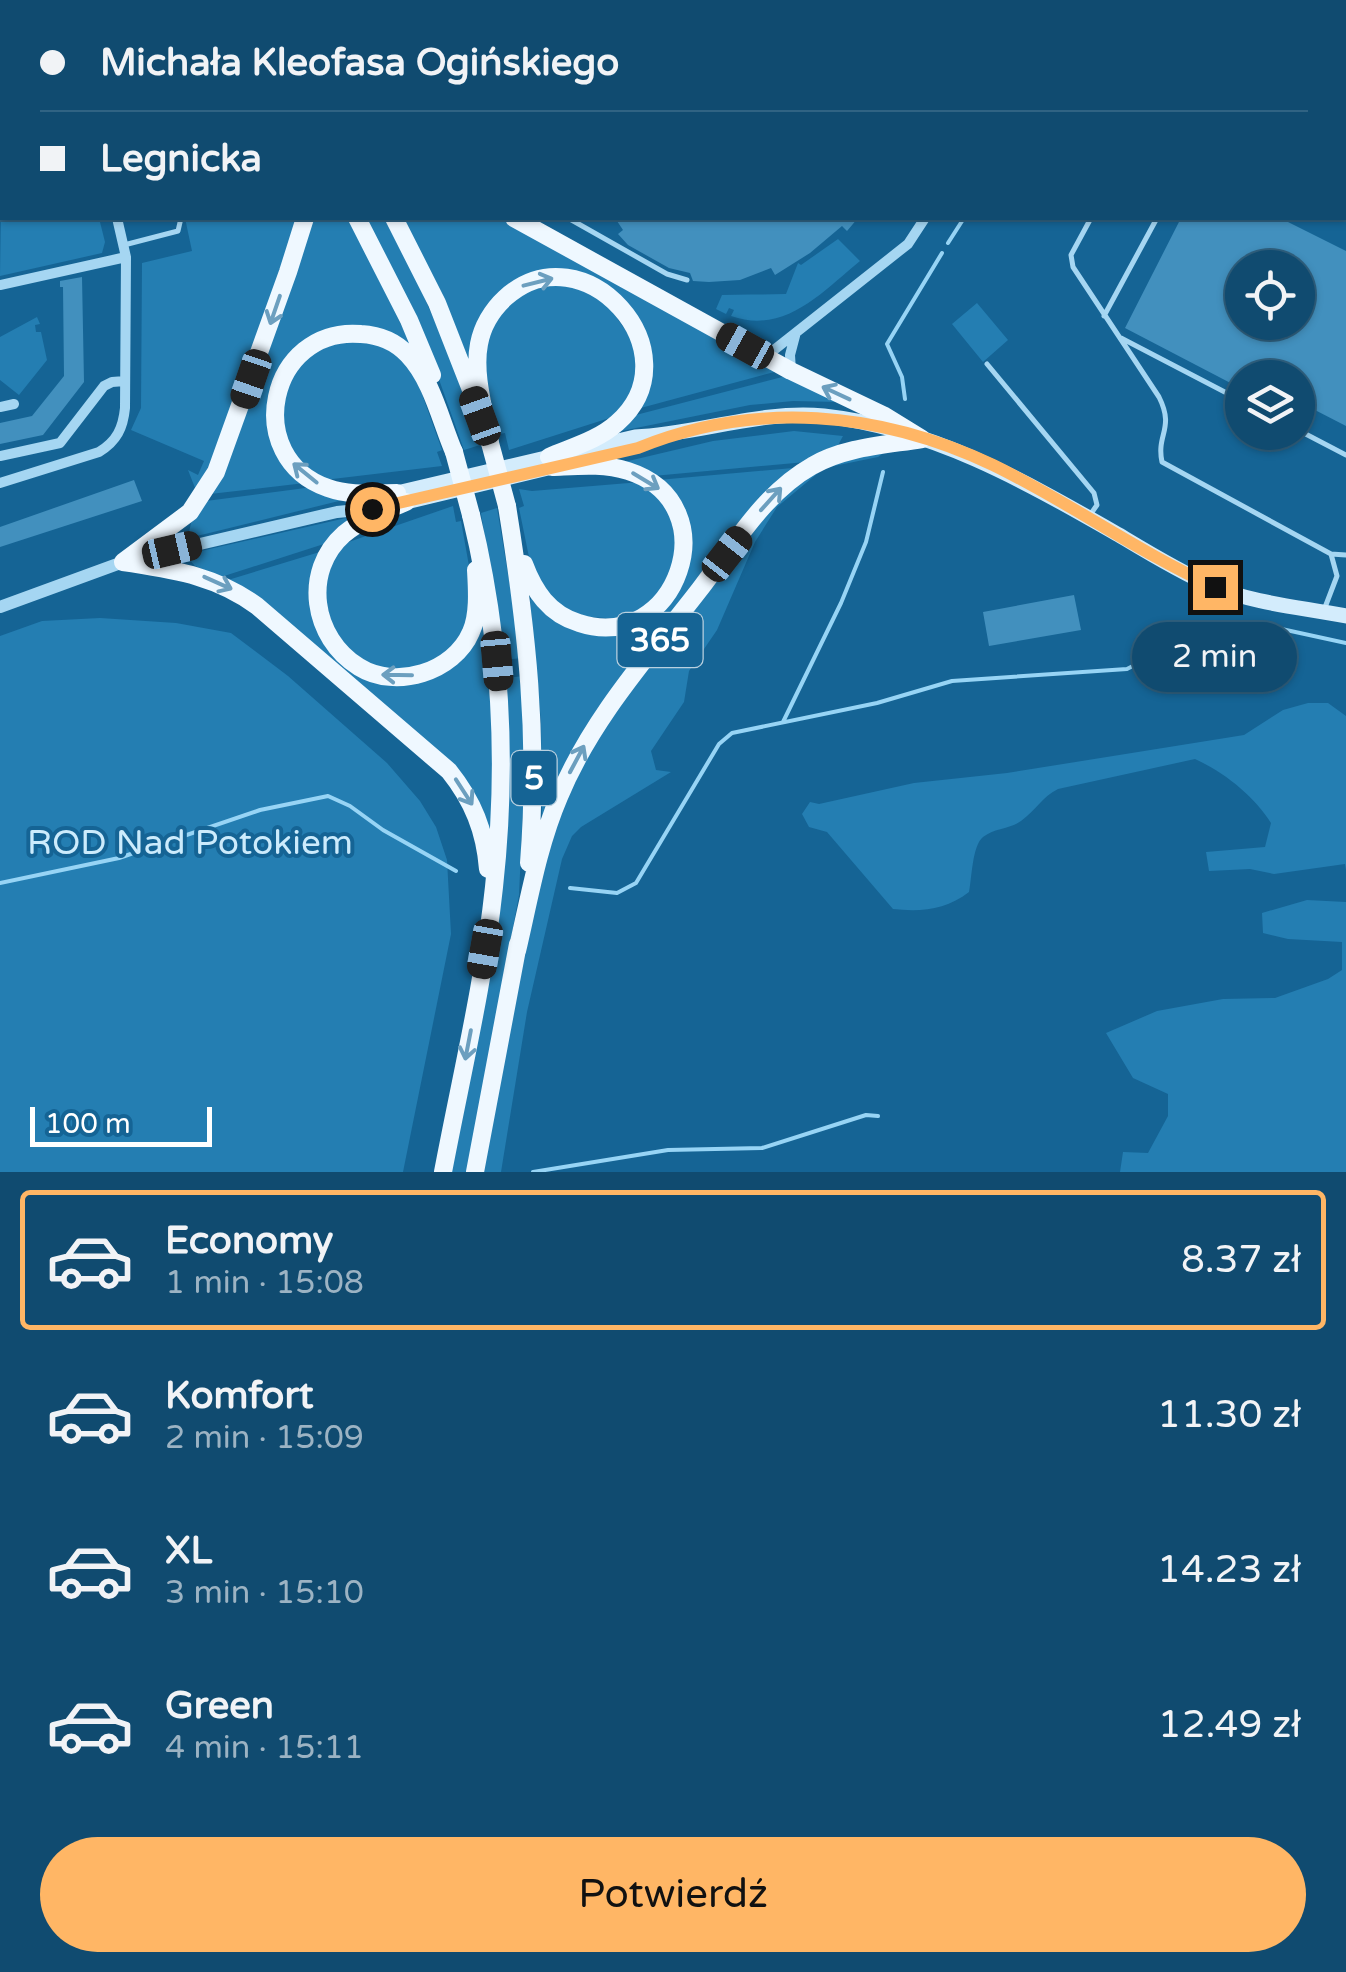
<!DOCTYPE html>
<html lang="pl">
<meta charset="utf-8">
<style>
:root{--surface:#104b70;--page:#195275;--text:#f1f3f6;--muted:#9cb3c3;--line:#306383;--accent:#ffb665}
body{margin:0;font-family:"Varela Round",sans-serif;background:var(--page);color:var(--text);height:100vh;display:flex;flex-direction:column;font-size:38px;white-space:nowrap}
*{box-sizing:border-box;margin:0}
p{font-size:32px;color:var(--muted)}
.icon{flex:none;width:55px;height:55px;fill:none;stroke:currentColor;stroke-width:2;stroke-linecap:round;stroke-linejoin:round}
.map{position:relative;height:1172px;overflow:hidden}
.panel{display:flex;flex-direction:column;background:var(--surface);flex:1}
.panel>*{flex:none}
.banner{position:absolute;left:0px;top:0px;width:1348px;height:220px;box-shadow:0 2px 8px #0004,0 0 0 2px var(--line);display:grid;align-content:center;height:220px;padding:0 40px;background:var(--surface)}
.buttons{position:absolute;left:1225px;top:250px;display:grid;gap:20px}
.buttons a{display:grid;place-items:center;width:90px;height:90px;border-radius:50%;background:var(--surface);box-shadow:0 2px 8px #0004,0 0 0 2px var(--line);font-size:50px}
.scale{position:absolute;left:30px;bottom:25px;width:182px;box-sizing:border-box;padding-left:10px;border:5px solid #fff;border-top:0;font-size:28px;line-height:35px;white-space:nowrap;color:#fff;-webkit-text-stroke:8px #156495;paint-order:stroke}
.end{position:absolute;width:45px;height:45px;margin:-22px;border:12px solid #ffb665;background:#111;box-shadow:0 0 0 5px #111}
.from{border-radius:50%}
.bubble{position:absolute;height:70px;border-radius:35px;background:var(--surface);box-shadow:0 2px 8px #0004,0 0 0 2px var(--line);font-size:32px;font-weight:600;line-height:70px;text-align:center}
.car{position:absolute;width:30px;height:60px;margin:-30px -15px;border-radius:12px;box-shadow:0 0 8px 2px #0007;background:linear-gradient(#222 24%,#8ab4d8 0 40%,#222 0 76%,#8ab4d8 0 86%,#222 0)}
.banner b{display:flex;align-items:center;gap:35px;height:95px;font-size:38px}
.banner b+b{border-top:2px solid var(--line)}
.banner i{width:25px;height:25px;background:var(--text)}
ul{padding:18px 0 0;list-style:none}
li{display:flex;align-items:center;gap:30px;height:140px;margin:0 20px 15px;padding:0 20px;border:5px solid transparent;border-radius:10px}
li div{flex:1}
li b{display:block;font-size:38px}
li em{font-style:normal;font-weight:600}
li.on{border-color:var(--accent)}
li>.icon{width:90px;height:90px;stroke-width:1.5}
.primary-button{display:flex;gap:20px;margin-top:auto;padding:20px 40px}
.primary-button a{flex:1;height:115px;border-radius:60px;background:var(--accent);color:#111;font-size:40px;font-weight:600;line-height:115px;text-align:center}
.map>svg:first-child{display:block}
</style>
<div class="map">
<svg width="1346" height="1172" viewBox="0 0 1346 1172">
<rect width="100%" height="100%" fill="#156495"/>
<!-- green -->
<path fill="#247eb2" d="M2 138V218H99L105 242 102 253 0 276Z
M185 218H299L220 450 197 493 188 470 198 475 204 461 131 430 141 408 142 263 192 251Z
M310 218H349L411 345 333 330 270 395 305 483 210 494Z
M366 218H386C423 292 457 365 480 445L464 450 424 337Z
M403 218H502L778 371 637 409 649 365 609 288 514 284 469 360 443 297Z
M838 239 860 261C822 292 785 335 731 316L734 310 729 308 726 314 716 309 722 295 786 294 798 263 801 265Z
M562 284 603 298 635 344 636 383 619 415 509 450 505 433 499 434 485 384 483 351 496 317 526 291Z
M977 303 1008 340 983 362 952 324Z
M37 317 40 324 35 325 36 332H41L47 360 19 395 0 380V337Z
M344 340 381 344 412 366 442 450 437 452 442 466 324 480 304 467 284 438 283 390 306 356Z
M786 376 839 402 793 401 750 405 621 431 632 416Z
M794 431 843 436 836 449 806 462 653 476 624 462 713 441Z
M885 452 878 457 824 468 777 507 755 542 717 630 689 671 684 702 651 751 656 770 671 772 581 827 572 836 562 859 527 1012 501 1172H481L523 953 545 856 564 800 598 734 763 516 802 479 840 460Z
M793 468 622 679 542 822 541 722 530 600 532 598 614 632 688 566 658 480Z
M641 482 669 508 678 556 655 600 622 619 574 616 551 600 530 562 519 508 524 506 519 489 532 491Z
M313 487 347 499 201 535 193 536 189 532 192 519 206 501Z
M453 506 456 522 461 521 474 594 469 624 450 651 416 669 389 670 359 660 333 631 323 586 340 545Z
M497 508 522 658 504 660 481 513Z
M346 518 349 520 327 543 221 577 195 566 189 559 192 553Z
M323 551 330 647 411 682 483 625 493 695 492 828 489 832 480 808 228 580Z
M100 618 176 623 231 633 288 676 387 763 420 801 436 827 447 860 451 934 403 1172H0V636L42 621Z
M524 676 527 721 519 895 468 1172H449L492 950 506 678Z
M1308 703H1328L1346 716V870L1345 864 1274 874 1250 869 1209 871 1206 852 1265 847 1271 823C1254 796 1224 772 1195 759L1058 789C1042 797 1036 810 1021 821 1010 829 994 828 983 837 972 846 972 878 969 892 946 910 921 912 893 909L827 832 809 827 802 814 810 802 819 804 914 783 1007 773 1244 735 1283 710Z
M1307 900 1346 902V1172H1120L1123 1152 1148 1153 1168 1116V1094L1133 1078 1106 1033 1157 1011 1223 999 1275 998 1328 979 1342 970V942L1288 939 1263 933 1262 913Z"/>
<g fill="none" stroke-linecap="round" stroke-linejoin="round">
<!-- stream -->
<path stroke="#97d4f5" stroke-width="4" d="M1271 0 1274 2
M1251 2 1256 0
M1345 67H1346
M1345 78 1346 80
M948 243 964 218
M905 399 902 377 887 344 942 253
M783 722 841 603 866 542 883 472
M0 883 119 858 260 810 328 796 350 806 383 830 456 871
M570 888 617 893 636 883 719 744 732 733 877 703 952 681 1127 669 1177 643 1277 628 1346 643
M533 1172 668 1150 762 1148 866 1115 878 1116"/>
</g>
<!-- building -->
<path fill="#4290be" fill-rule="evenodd" d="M615 218H858L847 231 842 226 810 253 775 275 771 268 740 280 709 282 693 281 690 273 669 268 628 245 618 234 623 230Z
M1181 218H1280L1346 251V426L1313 409 1307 422 1298 417V378H1242V389L1125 328ZM1242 268H1298V322H1242Z
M82 277 84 382 43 435 0 444V423L32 416 64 376 63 287H60V281Z
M134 480 142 501 0 547V527Z
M1074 595 1081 630 989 646 983 612Z"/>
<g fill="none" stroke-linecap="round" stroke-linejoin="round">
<!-- service -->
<path stroke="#a5d6f2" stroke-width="5" d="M835 0 843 2
M298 2V0
M438 2 439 0
M882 2V0
M568 218 667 274 687 280
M1091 218 1071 255 1073 267 1159 397C1175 429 1156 434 1162 462L1331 554 1337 576 1324 610
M124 245 178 231 181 218
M1104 316 1157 218
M1121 338 1242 401
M987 364 1094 493 1097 505 1090 515
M1298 430 1346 455
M1331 554 1346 555"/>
<!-- minor -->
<path stroke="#a5d6f2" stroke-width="10" d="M10 0 11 2
M40 0 42 2
M929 0 936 2
M1025 2H1033
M1041 2 1042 0
M0 132H2
M0 285 126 257
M765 357 908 244 925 218
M791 371 790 355 795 336
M0 407 14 404
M0 456 60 443 104 386 112 382 125 381
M0 483 99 452C117 441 123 428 125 408L126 257 117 218"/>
<!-- tertiary -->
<path stroke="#a5d6f2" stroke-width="12" d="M0 607 123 562 337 512 379 508"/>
<!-- secondary -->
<path stroke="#d3ecfc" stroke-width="15" d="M397 493 635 437C699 434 760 410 824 416 933 428 1026 482 1119 535 1149 553 1180 572 1212 586 1255 604 1301 607 1346 616
M406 502 552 467"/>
<!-- primary -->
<path stroke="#eff8ff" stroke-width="18" d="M194 0 196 2
M236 0 238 2
M357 218 409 320 432 375
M394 218 437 303 475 400
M514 218 791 371 883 415 922 439
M490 443C485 412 473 375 479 344 482 327 492 310 505 298 583 227 697 353 617 423 598 440 572 447 549 457
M397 493C374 493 350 496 328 488 241 458 268 326 361 334 379 335 396 342 408 355 432 380 441 422 454 452
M406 502C384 511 362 519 344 534 302 571 312 638 359 667 396 690 454 672 471 632 479 615 477 588 476 570
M507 506C527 630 539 738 529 863
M123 562C173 570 215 575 257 606L449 771C473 801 485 831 488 869
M123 562 190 512 216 472 288 272 305 218
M524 564C534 591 549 614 579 623 676 655 731 504 628 471 603 463 577 466 552 467
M517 951C529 900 538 846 559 797 591 719 649 655 700 589 733 546 764 493 812 466 844 447 886 445 922 439
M443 1172C461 1077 484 982 494 887 508 761 501 638 471 515
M475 1172 518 944"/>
<!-- primary-bridge -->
<path stroke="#eff8ff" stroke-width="18" d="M490 443 507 506
M454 452 471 515"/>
</g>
<!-- one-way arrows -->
<defs><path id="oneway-shaft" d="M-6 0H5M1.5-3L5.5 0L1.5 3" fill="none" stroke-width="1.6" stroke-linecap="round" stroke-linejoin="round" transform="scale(2.5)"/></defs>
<g stroke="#6c9fbf">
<use href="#oneway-shaft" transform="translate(538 282) rotate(-14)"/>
<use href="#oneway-shaft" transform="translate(275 310) rotate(109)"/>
<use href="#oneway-shaft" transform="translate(836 393) rotate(-155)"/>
<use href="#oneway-shaft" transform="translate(305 473) rotate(-141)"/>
<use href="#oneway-shaft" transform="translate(646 481) rotate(31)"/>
<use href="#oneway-shaft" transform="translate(771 499) rotate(-48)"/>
<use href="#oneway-shaft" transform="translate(218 583) rotate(24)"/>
<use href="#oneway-shaft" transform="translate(397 675) rotate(-179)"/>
<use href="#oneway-shaft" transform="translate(577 759) rotate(-62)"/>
<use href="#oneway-shaft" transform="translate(464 792) rotate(57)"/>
<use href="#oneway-shaft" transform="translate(468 1045) rotate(101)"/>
</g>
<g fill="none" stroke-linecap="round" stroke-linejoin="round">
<!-- route -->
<path stroke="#ffb665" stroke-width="12" d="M372 509 638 448C756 400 879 411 993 465 1069 502 1138 552 1215 587"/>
</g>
<g text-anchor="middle" stroke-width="8" stroke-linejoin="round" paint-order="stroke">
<!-- shield labels -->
<g fill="#156495" stroke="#b9d0df" stroke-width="2.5">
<rect x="617.5" y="613" width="85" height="54" rx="8"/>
<rect x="511.5" y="751" width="45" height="54" rx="8"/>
</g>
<g font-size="32" font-weight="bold" fill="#fff">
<text x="660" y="651">365</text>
<text x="534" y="789">5</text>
</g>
<!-- park labels -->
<g font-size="35" fill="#ccebfc" stroke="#156495">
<text x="190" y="854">ROD Nad Potokiem</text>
</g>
</g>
</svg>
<div class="buttons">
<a><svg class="icon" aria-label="locate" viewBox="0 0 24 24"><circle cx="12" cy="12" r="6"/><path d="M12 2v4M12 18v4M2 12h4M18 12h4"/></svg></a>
<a><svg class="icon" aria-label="layers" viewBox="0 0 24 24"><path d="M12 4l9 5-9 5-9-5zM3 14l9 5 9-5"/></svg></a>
</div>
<div class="scale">100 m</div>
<i class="end from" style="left:372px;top:509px"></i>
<i class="end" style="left:1215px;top:587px"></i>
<div class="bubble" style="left:1132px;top:622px;width:165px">2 min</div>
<i class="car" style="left:745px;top:346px;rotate:299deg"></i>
<i class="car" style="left:251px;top:379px;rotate:199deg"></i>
<i class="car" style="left:480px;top:416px;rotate:340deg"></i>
<i class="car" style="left:172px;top:550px;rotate:77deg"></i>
<i class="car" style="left:727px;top:554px;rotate:38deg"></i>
<i class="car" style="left:497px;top:661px;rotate:175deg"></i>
<i class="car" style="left:485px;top:949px;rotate:190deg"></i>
<div class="banner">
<b><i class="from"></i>Michała Kleofasa Ogińskiego</b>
<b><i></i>Legnicka</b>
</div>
</div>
<section class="panel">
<ul>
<li class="on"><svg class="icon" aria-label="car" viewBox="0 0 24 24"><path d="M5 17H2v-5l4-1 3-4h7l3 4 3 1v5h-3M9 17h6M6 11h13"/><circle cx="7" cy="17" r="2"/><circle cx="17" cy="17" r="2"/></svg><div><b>Economy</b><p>1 min · 15:08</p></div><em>8.37 zł</em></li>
<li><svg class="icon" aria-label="car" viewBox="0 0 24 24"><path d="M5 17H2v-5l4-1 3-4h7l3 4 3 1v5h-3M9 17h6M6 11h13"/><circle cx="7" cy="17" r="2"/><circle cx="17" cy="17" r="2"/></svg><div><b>Komfort</b><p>2 min · 15:09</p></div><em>11.30 zł</em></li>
<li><svg class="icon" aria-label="car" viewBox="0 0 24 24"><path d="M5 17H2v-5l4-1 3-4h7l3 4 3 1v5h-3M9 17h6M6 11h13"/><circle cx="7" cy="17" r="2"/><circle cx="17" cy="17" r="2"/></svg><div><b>XL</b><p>3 min · 15:10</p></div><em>14.23 zł</em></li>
<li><svg class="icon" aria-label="car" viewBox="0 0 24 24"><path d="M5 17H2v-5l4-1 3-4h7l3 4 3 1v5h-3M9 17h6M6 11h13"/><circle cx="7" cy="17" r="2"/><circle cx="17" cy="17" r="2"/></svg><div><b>Green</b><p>4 min · 15:11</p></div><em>12.49 zł</em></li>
</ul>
<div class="primary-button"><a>Potwierdź</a></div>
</section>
